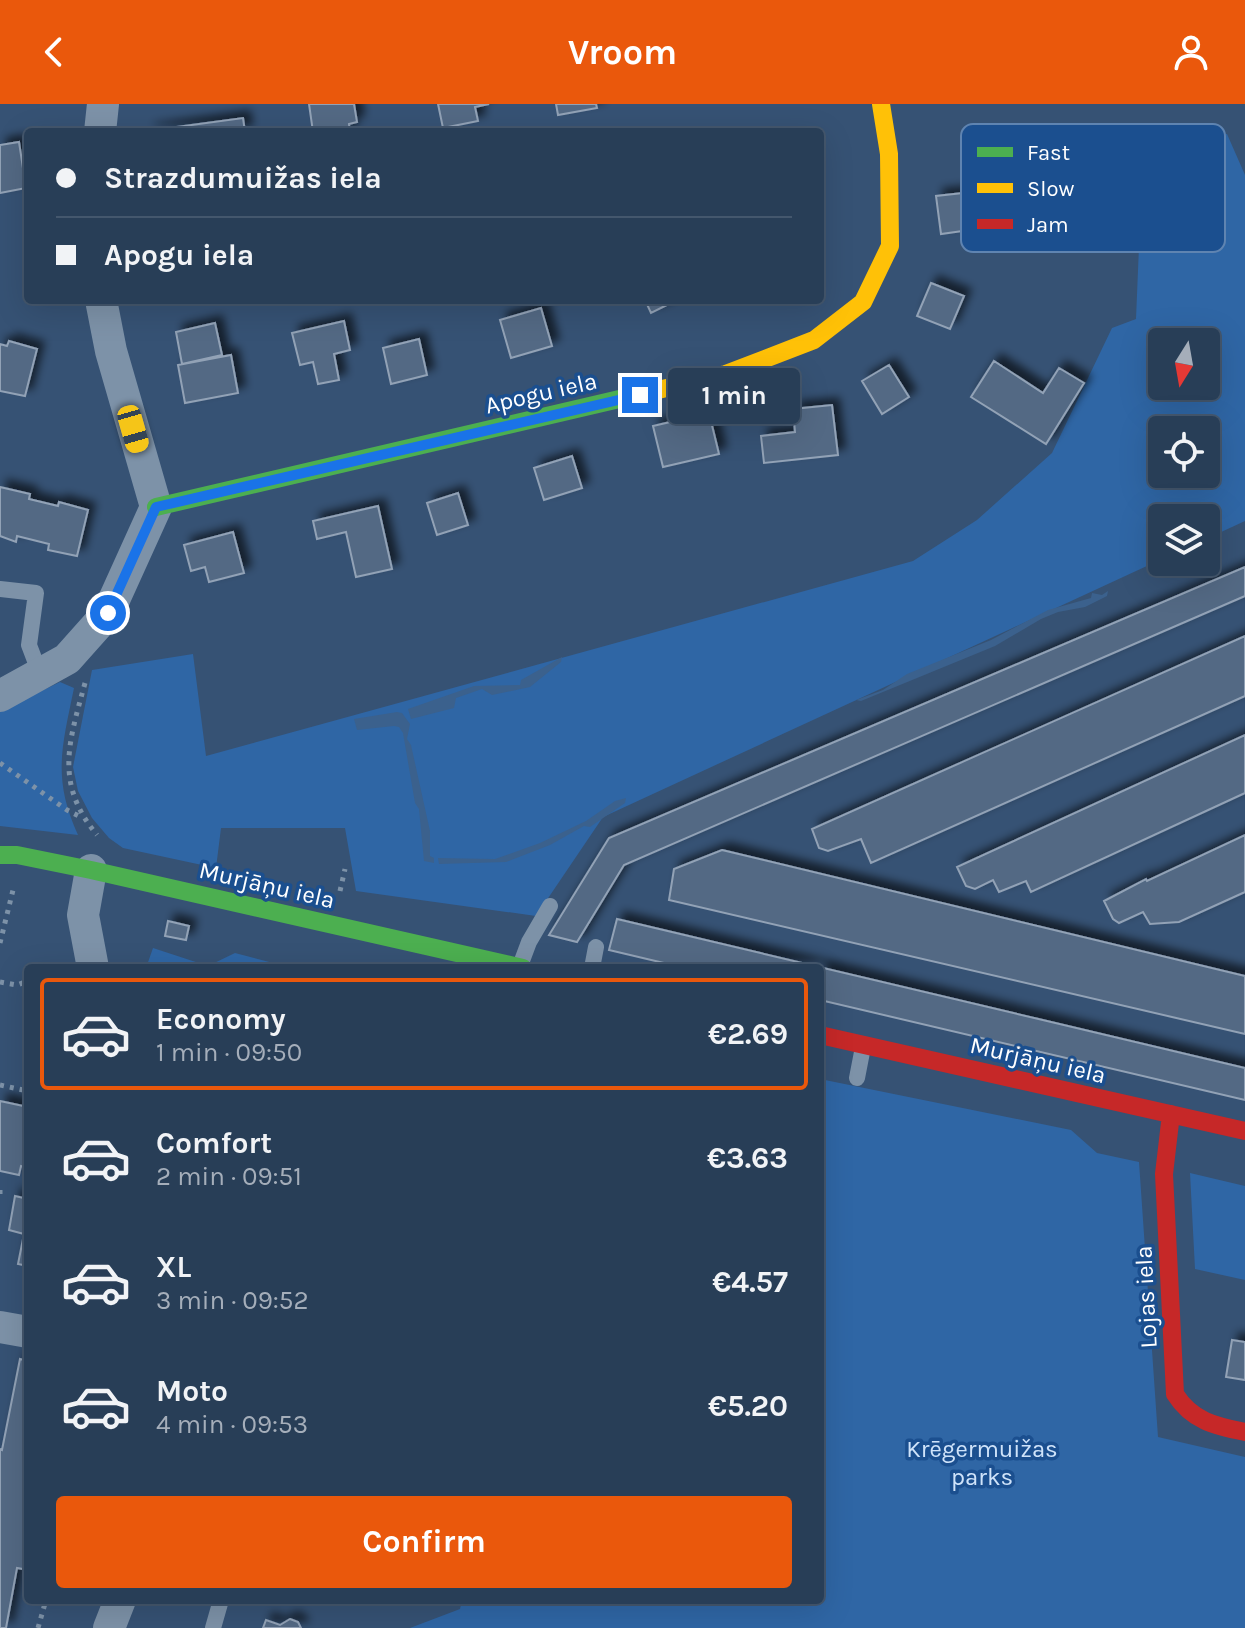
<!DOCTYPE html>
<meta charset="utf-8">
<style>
:root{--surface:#283e57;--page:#30455d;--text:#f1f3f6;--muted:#a5aeba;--line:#44576d;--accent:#ea580c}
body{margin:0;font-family:Karla,sans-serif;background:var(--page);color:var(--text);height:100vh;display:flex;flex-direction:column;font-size:30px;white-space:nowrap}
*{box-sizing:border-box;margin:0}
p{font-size:26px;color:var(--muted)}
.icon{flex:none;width:44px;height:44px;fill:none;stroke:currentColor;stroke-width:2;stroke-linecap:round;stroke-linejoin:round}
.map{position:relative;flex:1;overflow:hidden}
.sheet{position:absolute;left:24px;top:860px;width:800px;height:640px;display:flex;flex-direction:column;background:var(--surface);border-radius:8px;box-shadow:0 8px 32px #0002,0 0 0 2px var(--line)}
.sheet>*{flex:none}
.hud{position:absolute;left:24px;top:24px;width:800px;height:176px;border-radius:8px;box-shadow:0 8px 32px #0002,0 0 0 2px var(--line);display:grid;align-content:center;height:176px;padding:0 32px;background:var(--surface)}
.needle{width:52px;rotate:191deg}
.controls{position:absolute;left:1148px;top:224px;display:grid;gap:16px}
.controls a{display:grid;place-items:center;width:72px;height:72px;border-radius:8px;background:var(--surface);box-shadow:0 8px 32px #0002,0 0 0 2px var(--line);font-size:40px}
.end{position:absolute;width:36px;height:36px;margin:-18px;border:10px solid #1a73e8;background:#fff;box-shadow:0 0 0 4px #fff}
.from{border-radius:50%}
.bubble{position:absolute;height:56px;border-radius:8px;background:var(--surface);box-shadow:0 8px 32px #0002,0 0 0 2px var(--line);font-size:26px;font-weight:700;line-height:56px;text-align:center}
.car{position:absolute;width:24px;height:48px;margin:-24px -12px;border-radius:10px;box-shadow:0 0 6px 2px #0007;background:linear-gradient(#f5c518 24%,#345 0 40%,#f5c518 0 76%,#345 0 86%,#f5c518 0)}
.hud b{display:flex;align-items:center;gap:28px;height:76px;font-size:30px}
.hud b+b{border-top:2px solid var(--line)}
.hud i{width:20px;height:20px;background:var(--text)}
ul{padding:14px 0 0;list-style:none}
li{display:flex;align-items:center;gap:24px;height:112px;margin:0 16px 12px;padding:0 16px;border:4px solid transparent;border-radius:8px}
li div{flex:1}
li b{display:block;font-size:30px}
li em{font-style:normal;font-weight:700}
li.current{border-color:var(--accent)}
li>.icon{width:72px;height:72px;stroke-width:1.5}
.primary-button{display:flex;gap:16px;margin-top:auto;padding:16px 32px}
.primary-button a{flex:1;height:92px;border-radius:8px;background:var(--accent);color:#fff;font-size:32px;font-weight:700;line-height:92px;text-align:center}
header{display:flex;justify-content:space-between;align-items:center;height:104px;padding:0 32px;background:var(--accent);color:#fff;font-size:36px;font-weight:700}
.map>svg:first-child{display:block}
</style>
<header><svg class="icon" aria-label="back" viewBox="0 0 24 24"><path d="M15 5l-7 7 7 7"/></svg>Vroom<svg class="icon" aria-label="person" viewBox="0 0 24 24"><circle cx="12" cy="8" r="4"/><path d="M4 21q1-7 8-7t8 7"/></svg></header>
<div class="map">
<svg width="1245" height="1524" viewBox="0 0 1245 1524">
<defs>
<filter id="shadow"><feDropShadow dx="7" dy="-7" stdDeviation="4" flood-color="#0009"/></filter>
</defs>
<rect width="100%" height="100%" fill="#365274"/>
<!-- green -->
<path fill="#2f66a5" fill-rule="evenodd" d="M1227 30 1245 71V417L1206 435V414H1162V455L603 713 536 812 356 787 345 724H221L216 764 123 744 109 734 92 714 78 687 73 663 92 566 193 550 206 652 913 457 977 416 1052 349 1112 224 1136 215 1139 142 1117 140 1111 49H1145L1158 37ZM1162 238H1206V282H1162ZM1162 326H1206V370H1162Z
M60 578 74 584C62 643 52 674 78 731L0 722V607Z
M153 844 208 862 235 849 292 864H146Z
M820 975 1071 1026 1097 1049 1139 1058 1158 1333 1245 1353V1524H410L460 1505 462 1496H820Z
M1190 1069 1245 1082V1176L1195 1165Z"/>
<!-- water -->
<path fill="#3b618d" d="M1108 487 1107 492 1085 503 1058 508 1041 515 995 542 861 597 856 596 883 586 907 570 991 536 1048 506 1091 494 1092 489 1102 491Z
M562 553 561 558 530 583 492 591 482 585 456 594 454 604 411 615 408 605 474 582 520 581 521 576Z
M397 608 402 609 410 620 407 635 411 641 430 727V752L434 754V759L424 757 419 705 415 699 403 629 399 623 394 622 357 626 354 615Z
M626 694 625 699 590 723 584 722 550 741 506 758 439 760 438 754 495 755 540 739 586 717 615 697Z"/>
<!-- building -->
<path fill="#526984" stroke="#92a2b6" stroke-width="2" filter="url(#shadow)" d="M309 0H354L357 18 349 20 350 28H313Z
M438 0H489L475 3 478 17 443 24Z
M556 0H596L597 4 558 11Z
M243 14 245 28 147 27Z
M19 38 26 84 0 89V41Z
M972 88 977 125 941 130 936 92Z
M931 179 964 192 950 225 917 212Z
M645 196H677L651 209Z
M541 204 552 242 511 254 500 216Z
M344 217 350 246 334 250 339 276 318 280 313 258 300 261 292 229Z
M215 219 222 251 182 260 176 228Z
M419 235 427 271 391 280 383 244Z
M9 237 37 245 25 292 0 287V240L7 242Z
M231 251 238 289 185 299 178 261Z
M994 257 1043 289 1059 264 1084 279 1046 340 971 293Z
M889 261 909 293 882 310 862 277Z
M832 301 838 351 764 359 761 332 795 328 793 305Z
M709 309 719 350 663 363 653 322Z
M572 352 582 384 544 396 534 364Z
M0 383 30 390 29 395 58 402 59 398 88 406 77 452 48 446 49 440 17 432 16 438 0 432Z
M458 389 468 421 437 431 427 399Z
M378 402 392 465 356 473 346 428 317 435 313 417Z
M233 428 244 469 209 478 205 463 191 467 184 441Z
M1245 463V492L624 761 577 838 549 831 609 734Z
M1245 532V592L871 759 861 735 828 747 819 744 812 725Z
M1245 631V689L1031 788 1026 777 999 788 993 776 975 785 966 782 957 763Z
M1245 731V788L1179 818 1150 820 1143 808 1119 819 1113 815 1104 797 1146 775 1147 777Z
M722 746 1245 872V930L669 796 674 765Z
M617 815 1245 964V996L820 896V864H685L609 846Z
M168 817 189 822 186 836 165 832Z
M0 997 28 1003V1064L21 1062 19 1071 0 1067Z
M15 1092 28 1095V1162L18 1160 24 1130 9 1126Z
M1232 1236 1245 1238V1276L1226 1273Z
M20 1255 28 1257V1441L23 1465 17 1464 6 1524H0V1345L2 1346Z
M290 1515 298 1518 301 1524H263L266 1516 280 1521Z"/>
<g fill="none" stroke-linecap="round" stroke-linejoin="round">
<!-- path -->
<path stroke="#7d92a8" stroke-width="5" stroke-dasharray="4 6" stroke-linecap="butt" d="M85 579C69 638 54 679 97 731
M0 659 67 706 81 713
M340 787 345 765
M0 839 13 786
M0 878 17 881 28 877
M0 981 28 987
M0 1086V1091
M38 1524 46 1496"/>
<!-- lane -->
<path stroke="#7d92a8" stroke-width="16" d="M0 485 36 489 29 541 40 570
M520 862 529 838 550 802
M592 864 596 843
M857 974 863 943
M213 1524 221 1496"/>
<!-- street -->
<path stroke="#7d92a8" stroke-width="32" d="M100 28 103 0
M0 592 67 555 108 509 156 403 111 247 101 196
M91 766 83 811 93 864
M0 1223 28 1228
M109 1524 120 1496"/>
<!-- fast -->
<path stroke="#4caf50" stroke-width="18" d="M156 403 658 286
M0 751H17L91 766 523 864"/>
<!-- slow -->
<path stroke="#ffc107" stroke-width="18" d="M658 286 726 270 814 236 863 198 890 142 889 50 881 0"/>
<!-- jam -->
<path stroke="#c62828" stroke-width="18" d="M820 931 1245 1027
M1171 1010 1164 1070 1175 1290C1192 1317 1215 1322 1245 1328"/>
</g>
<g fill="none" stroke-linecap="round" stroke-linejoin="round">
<!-- route -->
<path stroke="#1a73e8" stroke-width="10" d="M108 509 156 403 640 291"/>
</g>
<g text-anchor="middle" stroke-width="7" stroke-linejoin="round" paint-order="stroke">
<!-- street labels -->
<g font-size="24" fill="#fff" stroke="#1b4f8f">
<text transform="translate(541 289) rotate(-13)" y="8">Apogu iela</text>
<text transform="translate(267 781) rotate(13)" y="8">Murjāņu iela</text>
<text transform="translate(1038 956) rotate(13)" y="8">Murjāņu iela</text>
<text transform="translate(1146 1193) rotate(-93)" y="8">Lojas iela</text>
</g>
<!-- park labels -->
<g font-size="24" fill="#cfe3fa" stroke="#1b4f8f">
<text x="982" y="1353">Krēgermuižas<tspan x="982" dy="28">parks</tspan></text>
</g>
</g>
<!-- legend -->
<rect x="961" y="20" width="264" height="128" rx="12" fill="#1b4f8f" stroke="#5f84b1" stroke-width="2"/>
<rect x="977" y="43" width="36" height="10" fill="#4caf50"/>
<rect x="977" y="79" width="36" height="10" fill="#ffc107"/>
<rect x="977" y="115" width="36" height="10" fill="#c62828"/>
<g font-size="22" fill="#fff">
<text x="1027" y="56">Fast</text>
<text x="1027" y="92">Slow</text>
<text x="1027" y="128">Jam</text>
</g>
</svg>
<div class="controls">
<a><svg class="needle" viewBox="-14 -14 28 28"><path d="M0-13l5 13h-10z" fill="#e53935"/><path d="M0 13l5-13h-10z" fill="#a5aeba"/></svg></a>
<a><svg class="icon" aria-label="locate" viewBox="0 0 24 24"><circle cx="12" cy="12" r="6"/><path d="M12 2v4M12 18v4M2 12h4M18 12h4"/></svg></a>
<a><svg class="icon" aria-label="layers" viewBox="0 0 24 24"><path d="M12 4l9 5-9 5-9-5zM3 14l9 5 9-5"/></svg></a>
</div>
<i class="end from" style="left:108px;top:509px"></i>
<i class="end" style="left:640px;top:291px"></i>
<div class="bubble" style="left:668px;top:264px;width:132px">1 min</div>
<i class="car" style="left:133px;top:325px;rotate:164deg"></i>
<div class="hud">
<b><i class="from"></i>Strazdumuižas iela</b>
<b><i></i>Apogu iela</b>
</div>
<section class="sheet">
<ul>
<li class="current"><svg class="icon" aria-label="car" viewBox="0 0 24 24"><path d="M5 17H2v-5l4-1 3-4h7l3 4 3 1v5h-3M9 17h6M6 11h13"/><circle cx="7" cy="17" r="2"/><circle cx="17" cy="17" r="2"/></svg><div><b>Economy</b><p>1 min · 09:50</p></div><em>€2.69</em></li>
<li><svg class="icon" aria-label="car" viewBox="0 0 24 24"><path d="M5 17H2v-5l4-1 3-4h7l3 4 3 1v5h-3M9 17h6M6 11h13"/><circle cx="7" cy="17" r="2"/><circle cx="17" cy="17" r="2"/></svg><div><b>Comfort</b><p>2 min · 09:51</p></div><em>€3.63</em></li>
<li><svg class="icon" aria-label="car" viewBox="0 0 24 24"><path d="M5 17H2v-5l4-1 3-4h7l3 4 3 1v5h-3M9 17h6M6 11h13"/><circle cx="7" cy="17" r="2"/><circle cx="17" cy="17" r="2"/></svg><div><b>XL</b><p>3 min · 09:52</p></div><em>€4.57</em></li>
<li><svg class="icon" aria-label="car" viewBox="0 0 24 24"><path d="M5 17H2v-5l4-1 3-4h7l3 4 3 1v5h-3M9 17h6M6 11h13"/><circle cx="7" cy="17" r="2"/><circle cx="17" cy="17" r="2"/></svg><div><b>Moto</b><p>4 min · 09:53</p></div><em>€5.20</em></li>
</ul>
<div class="primary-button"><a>Confirm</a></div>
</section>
</div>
